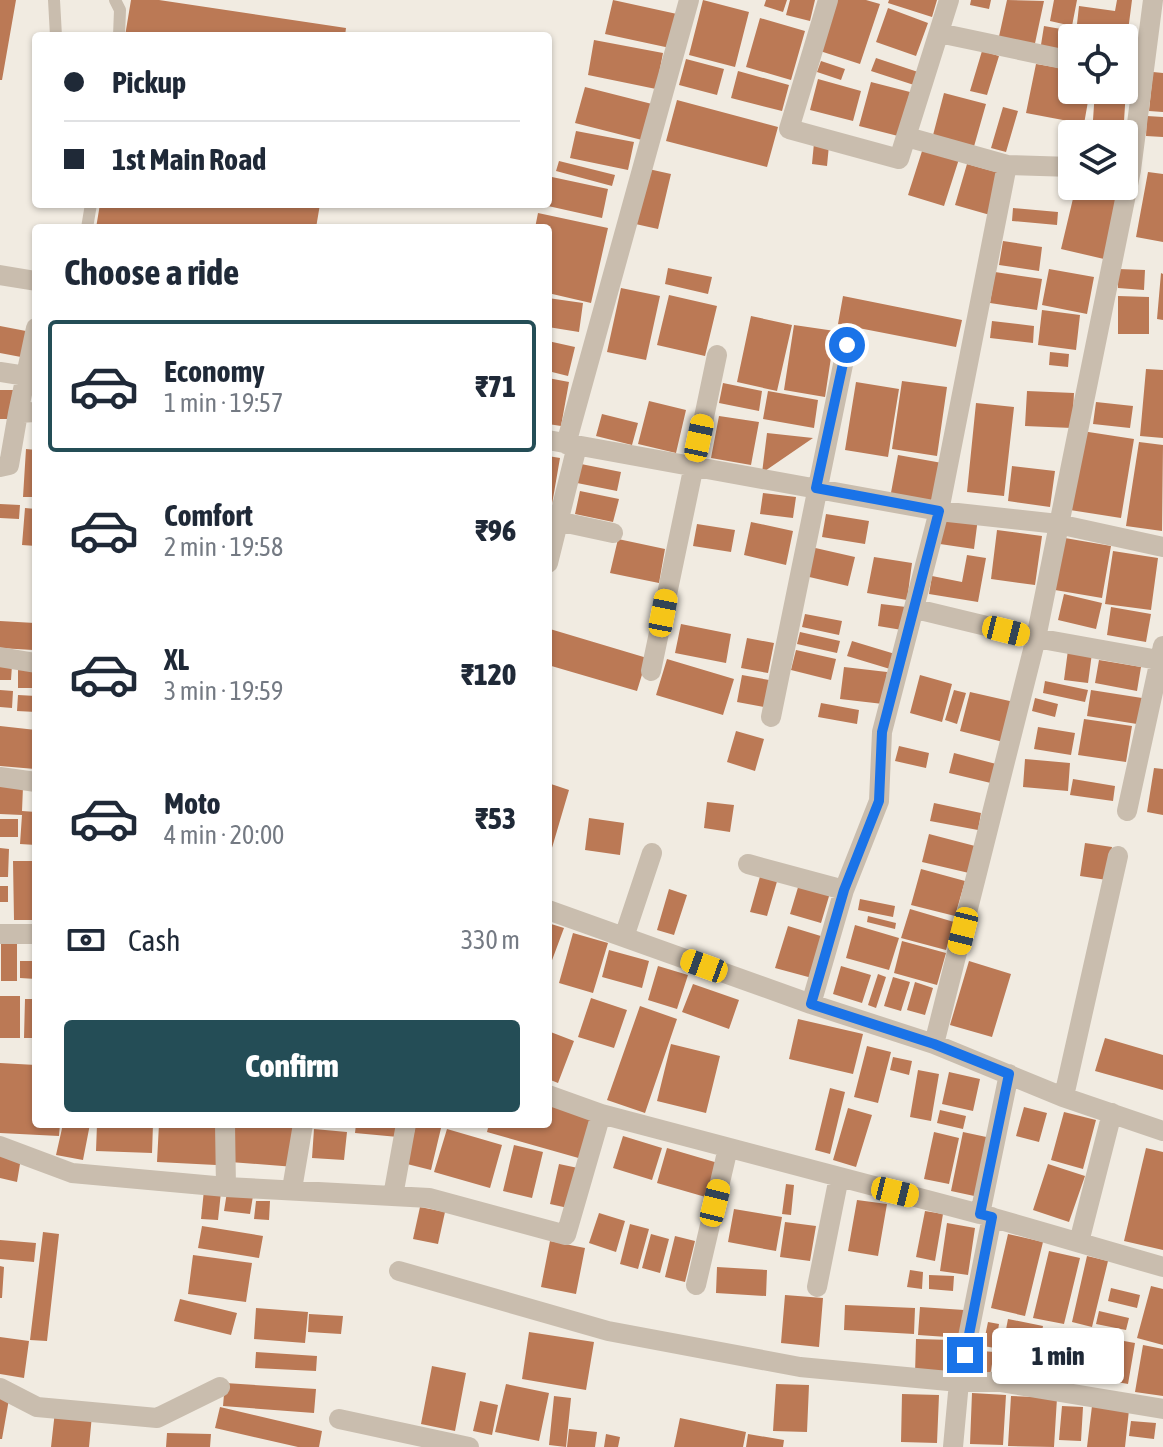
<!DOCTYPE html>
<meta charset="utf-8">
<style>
:root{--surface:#fff;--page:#f2f2f3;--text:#1f2937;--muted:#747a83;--line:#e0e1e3;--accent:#244d56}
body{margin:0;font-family:"Asap Condensed",sans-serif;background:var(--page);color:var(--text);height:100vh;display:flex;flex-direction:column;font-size:30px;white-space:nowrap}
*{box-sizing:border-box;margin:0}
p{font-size:26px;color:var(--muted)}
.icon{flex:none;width:44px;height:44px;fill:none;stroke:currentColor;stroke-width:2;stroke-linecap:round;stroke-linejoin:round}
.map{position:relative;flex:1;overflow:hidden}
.sheet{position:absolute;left:32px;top:224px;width:520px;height:904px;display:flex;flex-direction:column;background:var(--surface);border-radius:8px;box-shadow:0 2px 6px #0004}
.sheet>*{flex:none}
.banner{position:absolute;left:32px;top:32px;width:520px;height:176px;border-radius:8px;box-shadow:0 2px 6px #0004;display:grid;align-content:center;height:176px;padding:0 32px;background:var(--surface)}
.buttons{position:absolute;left:1058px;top:24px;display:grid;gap:16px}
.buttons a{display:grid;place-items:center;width:80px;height:80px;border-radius:8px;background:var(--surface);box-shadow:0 2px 6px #0004;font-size:40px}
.end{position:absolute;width:36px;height:36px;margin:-18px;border:10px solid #1a73e8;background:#fff;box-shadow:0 0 0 4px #fff}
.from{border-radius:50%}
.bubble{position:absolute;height:56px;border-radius:8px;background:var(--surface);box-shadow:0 2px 6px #0004;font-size:26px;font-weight:800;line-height:56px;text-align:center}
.car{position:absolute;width:24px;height:48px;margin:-24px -12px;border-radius:10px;box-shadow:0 0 6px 2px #0007;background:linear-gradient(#f5c518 24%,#345 0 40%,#f5c518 0 76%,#345 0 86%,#f5c518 0)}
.banner b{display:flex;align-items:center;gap:28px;height:76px;font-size:30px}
.banner b+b{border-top:2px solid var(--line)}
.banner i{width:20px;height:20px;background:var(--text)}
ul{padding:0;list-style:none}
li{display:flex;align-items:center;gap:24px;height:132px;margin:0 16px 12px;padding:0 16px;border:4px solid transparent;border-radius:8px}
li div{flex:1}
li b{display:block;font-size:30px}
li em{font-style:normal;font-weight:800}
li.selected{border-color:var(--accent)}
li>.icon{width:72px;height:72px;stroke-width:1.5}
h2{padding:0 32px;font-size:36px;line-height:96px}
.pay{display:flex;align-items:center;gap:20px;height:88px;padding:0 32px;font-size:30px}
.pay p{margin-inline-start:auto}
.button{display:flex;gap:16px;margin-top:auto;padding:16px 32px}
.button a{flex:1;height:92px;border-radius:8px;background:var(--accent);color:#fff;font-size:32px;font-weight:800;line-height:92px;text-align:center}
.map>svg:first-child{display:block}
</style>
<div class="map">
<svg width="1163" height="1447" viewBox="0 0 1163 1447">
<rect width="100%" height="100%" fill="#f1ebe1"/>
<!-- building -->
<path fill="#bb7955" d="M0 0H16L2 80H0Z
M131 0H159L346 28 345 36H125Z
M613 0 677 14 670 48 605 34Z
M703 0 749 12 735 67 689 55Z
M766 0H787L783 12 764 6Z
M790 0H815L810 21 786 15Z
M837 0H866L880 4 860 64 820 51Z
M889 0H937L932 17 888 3Z
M971 0H991L989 9 970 5Z
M1007 0 1044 1 1034 48 998 41Z
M1054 0H1077L1072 26 1050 21Z
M1117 0H1132L1128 31 1077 24 1079 6 1115 11Z
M888 8 928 23 916 56 876 42Z
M760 18 805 31 791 80 746 67Z
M1044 26 1101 36V38H1072V56L1040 51Z
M594 40 663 53 656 89 588 75Z
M982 51 999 56 987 95 970 91Z
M876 58 918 72 914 85 871 71Z
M686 59 724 69 717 95 679 85Z
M821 61 845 69 841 80 817 72Z
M1036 64 1072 70V90H1090L1084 124 1026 113Z
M738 71 789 85 782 111 731 98Z
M1153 72 1163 73V112L1149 111Z
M818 79 861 91 853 121 810 110Z
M871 82 910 92 898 136 859 126Z
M585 87 652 104 642 140 575 123Z
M1095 90H1126L1124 121 1093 120Z
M944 93 986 104 973 150 932 139Z
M677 100 778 127 767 167 666 141Z
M1003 107 1018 111 1006 152 991 148Z
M1147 116 1163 117V137L1146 136Z
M1090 129 1120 132V134H1090Z
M576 131 634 142 628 170 570 158Z
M814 143 829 145 827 166 812 164Z
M923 148 959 159 944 206 908 195Z
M559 161 615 175 612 186 556 171Z
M967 164 1003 174 990 215 955 205Z
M644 168 671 174 658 229 631 223Z
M1148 172 1163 174V242L1136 237Z
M552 177 608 189 602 218 548 206Z
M1076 186 1119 192 1104 259 1061 249Z
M100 204H320L316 228H96Z
M1013 208 1058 212 1057 225 1012 221Z
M538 213 608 228 591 303 548 293V228H535Z
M1003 241 1042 247 1039 271 999 265Z
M668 268 712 277 708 294 665 284Z
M1049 269 1094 277 1087 314 1042 305Z
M1118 269 1145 270 1144 290 1118 288Z
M995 272 1042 279 1037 310 990 303Z
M1161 273 1163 274V320L1157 319Z
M621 288 660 296 646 360 607 352Z
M669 295 717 306 705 356 657 345Z
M843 296 962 320 956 347 838 324Z
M1118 296 1149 297V334H1118Z
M548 298 583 303 579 332 548 327Z
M1042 310 1080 315 1076 350 1038 345Z
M751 316 792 325 777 391 737 382Z
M992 321 1034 326 1033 343 990 338Z
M794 325 835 331 825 397 784 390Z
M0 326 26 331 21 357 0 353Z
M548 341 575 347 568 376 548 371Z
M1050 352 1069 354 1068 367 1049 365Z
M1146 369 1163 370V438L1140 436Z
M548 378 569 382 561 426 548 424Z
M902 381 947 387 937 456 892 449Z
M856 382 899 389 888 457 845 450Z
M723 383 762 391 759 411 719 403Z
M0 390H14V419H0Z
M768 391 818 400 814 428 763 419Z
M1027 391 1074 393 1072 428 1025 426Z
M649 401 686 410 676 453 638 444Z
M1096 402 1133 406 1130 428 1093 424Z
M976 403 1014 407 1004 496 967 492Z
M602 414 638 423 632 445 596 436Z
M719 416 759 422 751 465 711 458Z
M1082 431 1134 439 1121 518 1070 510Z
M767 433 813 438 762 473Z
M1139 442 1163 445 1162 531 1126 526Z
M26 449 36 450V497H23Z
M898 455 942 463 934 506 890 498Z
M548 456 560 458 551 510H548Z
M581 464 621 472 617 491 577 483Z
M1012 466 1055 471 1050 507 1008 501Z
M580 491 619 499 613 522 575 514Z
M763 493 796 497 793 518 760 514Z
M0 504 20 505 19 519 0 518Z
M25 508 36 509V546L22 545Z
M826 514 869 521 865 544 822 537Z
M944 514 978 518 974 549 940 544Z
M751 522 793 531 786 565 744 555Z
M697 524 735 530 731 552 693 546Z
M997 530 1042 536 1035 585 991 579Z
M1065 538 1111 546 1102 598 1055 590Z
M618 539 665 549 659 583 610 573Z
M811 547 855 557 848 586 805 576Z
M1113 551 1158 558 1151 610 1105 604Z
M967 555 986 558 978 602 929 594 932 576 962 582Z
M874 557 912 563 907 600 867 593Z
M1064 594 1102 603 1096 629 1058 620Z
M881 604 906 607 902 630 878 626Z
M1111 607 1151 614 1146 642 1107 635Z
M805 614 842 621 839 635 802 627Z
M0 621 35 623 33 650 0 648Z
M681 624 731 634 726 663 675 653Z
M550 629 647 658 637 691 548 665Z
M800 632 840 641 837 653 797 644Z
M747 638 774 643 768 673 741 668Z
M852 641 895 654 890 669 847 656Z
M796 650 836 659 831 680 791 670Z
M1068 650 1092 653 1088 683 1064 680Z
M667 659 734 679 723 715 656 695Z
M1099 660 1141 667 1137 691 1095 683Z
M0 665H12L11 680H0Z
M844 667 887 672 883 704 840 699Z
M18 668H36V688H18Z
M742 675 769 680 764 707 737 702Z
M920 675 952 684 942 722 910 713Z
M1045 681 1088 690 1085 702 1043 693Z
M0 690 13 691 12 708 0 707Z
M954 690 966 693 957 724 945 720Z
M1091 690 1142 698 1137 724 1087 716Z
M970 692 1014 702 1003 742 960 731Z
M18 695 36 696V712L17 711Z
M1035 698 1058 704 1055 717 1032 711Z
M821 703 859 710 857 724 818 717Z
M1084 719 1132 726 1126 762 1078 755Z
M0 726 36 730 35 769 0 766Z
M1038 727 1075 733 1071 755 1034 749Z
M736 731 764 739 755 771 727 762Z
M899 746 929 753 926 768 895 761Z
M954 753 1000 765 995 784 949 773Z
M1025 759 1070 763 1068 791 1023 787Z
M1154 768 1163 769V815L1147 812Z
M1073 779 1115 786 1113 801 1070 795Z
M548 783 569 790 549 858H548Z
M0 786 23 787 22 811 36 812V845L20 844 22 815 0 814Z
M707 802 734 805 730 832 704 828Z
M934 803 981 813 978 830 930 821Z
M589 818 624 823 620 855 585 850Z
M0 819H18V837H0Z
M929 834 975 846 969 873 922 862Z
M1085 843 1112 847 1107 880 1080 876Z
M0 848 9 849 8 877H0Z
M13 861H36V920H14Z
M921 869 965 881 955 916 911 905Z
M761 873 778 878 767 916 750 912Z
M799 884 830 893 821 923 790 914Z
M0 886H8V902H0Z
M669 889 687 895 674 935 657 930Z
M860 899 895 906 893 917 858 910Z
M910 909 954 922 946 950 901 938Z
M868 916 896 923 895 929 867 922Z
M548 923 564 928 548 971Z
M855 925 899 938 889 970 846 958Z
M788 926 824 937 812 978 775 968Z
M573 933 608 943 593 993 559 983Z
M1 939H17V981H1Z
M902 941 946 953 937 985 894 973Z
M609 950 649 961 642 988 602 977Z
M20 961H36V979L20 978Z
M969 961 1011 974 992 1037 950 1025Z
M658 966 688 975 677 1009 648 1000Z
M841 966 871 975 862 1003 833 994Z
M878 974 886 977 876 1008 868 1005Z
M893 977 910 982 901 1011 884 1006Z
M915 982 933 988 925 1015 907 1010Z
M693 984 739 1000 729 1029 682 1012Z
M0 996H20V1038H0Z
M591 998 627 1010 614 1048 578 1037Z
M25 999H36V1038H24Z
M640 1006 677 1019 645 1113 607 1100Z
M798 1019 863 1034 853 1074 789 1059Z
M548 1031 574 1041 558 1083 548 1079Z
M1105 1038 1163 1055V1090L1095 1071Z
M671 1044 720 1056 706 1113 657 1101Z
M867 1046 891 1052 878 1103 854 1097Z
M893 1057 912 1061 909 1075 890 1070Z
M0 1063 36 1065V1124H60L59 1136 0 1133Z
M918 1070 939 1074 931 1121 910 1117Z
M949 1072 980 1079 973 1111 942 1104Z
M830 1088 845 1092 830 1154 815 1150Z
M548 1104 594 1117 582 1159 487 1132 489 1124H548Z
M1024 1107 1047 1113 1039 1142 1016 1136Z
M848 1108 872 1115 856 1167 833 1160Z
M940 1110 966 1116 963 1129 937 1123Z
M1064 1112 1096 1120 1083 1169 1051 1160Z
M63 1124H90L83 1160 56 1155Z
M97 1124H153L152 1153 96 1151Z
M159 1124H218L216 1165 157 1162Z
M232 1124H297L295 1167 230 1162Z
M356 1124H399L398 1137 355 1133Z
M416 1124H442L431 1170 407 1164Z
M314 1129 347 1132 344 1160 312 1158Z
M447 1129 502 1145 490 1188 434 1172Z
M934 1132 959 1138 949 1184 924 1179Z
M963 1132 991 1138 979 1197 951 1191Z
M623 1136 662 1148 652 1180 613 1168Z
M514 1145 543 1152 532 1198 503 1191Z
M667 1148 718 1163 709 1198 657 1183Z
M1146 1148 1163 1152V1250L1124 1241Z
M0 1154 21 1158 17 1182 0 1178Z
M559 1164 578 1168 568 1208 550 1204Z
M1048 1164 1085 1176 1069 1222 1033 1210Z
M786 1184 794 1185 791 1215 782 1214Z
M204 1190 221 1192 218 1220 201 1219Z
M227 1192 253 1196 250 1214 224 1211Z
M857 1200 887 1204 878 1256 848 1251Z
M256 1201H270L269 1220 254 1219Z
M420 1207 445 1212 438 1244 413 1239Z
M734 1209 782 1217 776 1251 728 1242Z
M925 1211 943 1214 935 1261 916 1257Z
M599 1213 625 1221 616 1252 589 1243Z
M785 1222 816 1226 810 1261 780 1257Z
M947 1223 975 1228 968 1275 940 1271Z
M630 1224 649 1229 638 1269 620 1264Z
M202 1226 263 1236 259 1258 198 1248Z
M43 1232 59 1234 47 1341 30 1340Z
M651 1234 669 1239 660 1273 642 1268Z
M1008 1234 1043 1242 1025 1316 991 1308Z
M675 1236 695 1241 685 1282 665 1277Z
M0 1240 36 1243 34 1262 0 1259Z
M550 1241 585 1248 576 1294 541 1287Z
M1049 1251 1080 1258 1064 1324 1033 1318Z
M193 1255 252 1263 246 1302 188 1294Z
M1087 1256 1108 1261 1092 1327 1072 1322Z
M0 1266 4 1267 2 1298H0Z
M717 1267 767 1270 766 1296 716 1293Z
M910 1270 923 1272 922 1289 907 1287Z
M929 1275 954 1276 953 1291 929 1289Z
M1151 1286 1163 1289V1345L1137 1338Z
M1111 1288 1140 1295 1137 1308 1108 1301Z
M785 1295 823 1298 819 1347 781 1343Z
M180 1299 237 1313 231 1335 174 1321Z
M845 1305 915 1308 914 1334 844 1330Z
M920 1307 964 1310 962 1338 918 1335Z
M256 1308 308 1312 305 1343 254 1339Z
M1099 1311 1129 1318 1126 1330 1096 1324Z
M309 1314 343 1316 341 1334 308 1332Z
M1008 1319 1043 1326 1032 1383 997 1376Z
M988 1322 999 1324 995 1348 983 1346Z
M1050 1329 1074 1332 1072 1355 1047 1352Z
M529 1332 594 1342 586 1390 522 1379Z
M0 1337 29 1341 24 1378 0 1374Z
M1102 1337 1135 1343 1128 1384 1095 1378Z
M916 1339 953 1340V1375L915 1374Z
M1143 1345 1163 1349V1396L1135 1392Z
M982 1351 994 1352 990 1376 978 1374Z
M256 1352 317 1356 316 1371 255 1368Z
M432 1366 466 1373 455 1431 421 1424Z
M225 1383 316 1389 314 1413 223 1406Z
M506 1384 549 1393 539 1441 495 1432Z
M776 1384 809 1385 807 1432 773 1431Z
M972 1393 1006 1395 1003 1445 970 1444Z
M902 1394 939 1395 937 1443 901 1442Z
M554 1396 571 1398 566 1447 549 1445Z
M1011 1396 1057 1398 1054 1447 1008 1446Z
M0 1397 9 1399 2 1439H0Z
M480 1401 498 1405 492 1435 473 1431Z
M1062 1406 1083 1407 1081 1441 1059 1440Z
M1092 1406 1129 1410 1125 1447H1087Z
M220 1407 322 1431 319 1447H298L215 1428Z
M55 1411 92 1415 89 1447H51Z
M680 1418 746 1432 743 1447H674Z
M1131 1421 1156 1423 1154 1439 1129 1436Z
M569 1429 597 1432 595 1447H567Z
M167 1433 211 1434 210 1447H166Z
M606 1434 620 1437 618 1447H604Z
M748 1434 784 1440 783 1447H746Z"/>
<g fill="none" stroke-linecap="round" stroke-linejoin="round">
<!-- lane -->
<path stroke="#c9bdae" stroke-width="12" d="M54 0 56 36
M115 0 120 10 119 36
M87 228 91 204"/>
<!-- street -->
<path stroke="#c9bdae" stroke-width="20" d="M828 0 789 129 899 159 949 0
M939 33 1072 61
M1007 165 1072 167
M1131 170 1153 0
M0 275 36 281
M0 372 26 376
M18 413 36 328
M548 440 939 511 1058 524 1163 547
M566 444 689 0
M0 467 9 465 18 413 36 412
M548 519 613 533
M548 563 577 446
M916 609 1036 638 1163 661
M0 657 36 663
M651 671 717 355
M771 717 847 345
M0 777 36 782
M1127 811 1163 646
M748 864 844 890
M548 910 811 1004 934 1044 1063 1097 1163 1131
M0 934H36
M624 937 652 853
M811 1004 844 890 879 801 882 732 939 511 1007 165 907 137
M934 1044 1036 638 1131 170 1124 169
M548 1095 601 1114 980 1214 1163 1267
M1064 1096 1118 856
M225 1124 226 1187
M0 1146 72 1173 226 1187 429 1198 566 1235 601 1114
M292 1189 303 1124
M393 1196 406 1124
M980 1214 1009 1074
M1079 1242 1112 1113
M399 1271 608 1331 800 1367 959 1382H1000L1163 1409
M696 1285 728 1148
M817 1287 839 1177
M0 1388 37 1407 157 1418 220 1387
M339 1419 469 1447
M953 1447 959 1382 992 1217"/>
</g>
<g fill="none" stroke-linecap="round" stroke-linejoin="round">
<!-- route -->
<path stroke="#1a73e8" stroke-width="10" d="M847 345 816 488 939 511 882 732 879 801 844 890 811 1004 934 1044 1009 1074 980 1214 992 1217 965 1355"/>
</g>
</svg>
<div class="buttons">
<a><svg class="icon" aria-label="locate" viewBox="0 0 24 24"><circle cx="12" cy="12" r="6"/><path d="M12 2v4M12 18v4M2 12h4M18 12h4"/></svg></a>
<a><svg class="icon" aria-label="layers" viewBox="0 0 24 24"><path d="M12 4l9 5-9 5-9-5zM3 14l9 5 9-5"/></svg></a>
</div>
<i class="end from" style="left:847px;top:345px"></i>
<i class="end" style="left:965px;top:1355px"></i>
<div class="bubble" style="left:992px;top:1328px;width:132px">1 min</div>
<i class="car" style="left:699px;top:438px;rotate:12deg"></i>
<i class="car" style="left:663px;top:613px;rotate:11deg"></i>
<i class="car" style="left:1006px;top:631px;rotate:104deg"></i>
<i class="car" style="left:963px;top:931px;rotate:194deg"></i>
<i class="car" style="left:704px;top:966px;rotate:290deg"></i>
<i class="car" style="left:895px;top:1192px;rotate:104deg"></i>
<i class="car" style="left:715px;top:1203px;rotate:14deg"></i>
<div class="banner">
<b><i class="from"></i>Pickup</b>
<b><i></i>1st Main Road</b>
</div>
<section class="sheet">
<h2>Choose a ride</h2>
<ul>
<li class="selected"><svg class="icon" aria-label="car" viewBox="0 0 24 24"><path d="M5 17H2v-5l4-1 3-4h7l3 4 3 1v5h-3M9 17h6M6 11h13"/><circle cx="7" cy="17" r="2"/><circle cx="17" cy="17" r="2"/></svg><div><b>Economy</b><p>1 min · 19:57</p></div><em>₹71</em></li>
<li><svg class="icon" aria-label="car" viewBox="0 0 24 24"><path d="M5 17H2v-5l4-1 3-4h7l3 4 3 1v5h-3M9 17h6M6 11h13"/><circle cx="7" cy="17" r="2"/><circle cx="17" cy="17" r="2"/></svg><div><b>Comfort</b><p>2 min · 19:58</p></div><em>₹96</em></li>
<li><svg class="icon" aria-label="car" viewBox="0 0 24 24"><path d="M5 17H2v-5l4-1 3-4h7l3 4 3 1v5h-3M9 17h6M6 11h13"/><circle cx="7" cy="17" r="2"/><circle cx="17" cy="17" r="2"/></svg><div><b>XL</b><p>3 min · 19:59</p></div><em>₹120</em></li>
<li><svg class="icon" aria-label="car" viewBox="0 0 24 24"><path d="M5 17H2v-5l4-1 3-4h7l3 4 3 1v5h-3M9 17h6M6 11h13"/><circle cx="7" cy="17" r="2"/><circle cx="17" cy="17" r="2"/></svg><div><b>Moto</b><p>4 min · 20:00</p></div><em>₹53</em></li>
</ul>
<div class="pay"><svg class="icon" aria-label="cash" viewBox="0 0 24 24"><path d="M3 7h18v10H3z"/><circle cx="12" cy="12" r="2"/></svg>Cash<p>330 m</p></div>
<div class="button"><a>Confirm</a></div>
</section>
</div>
